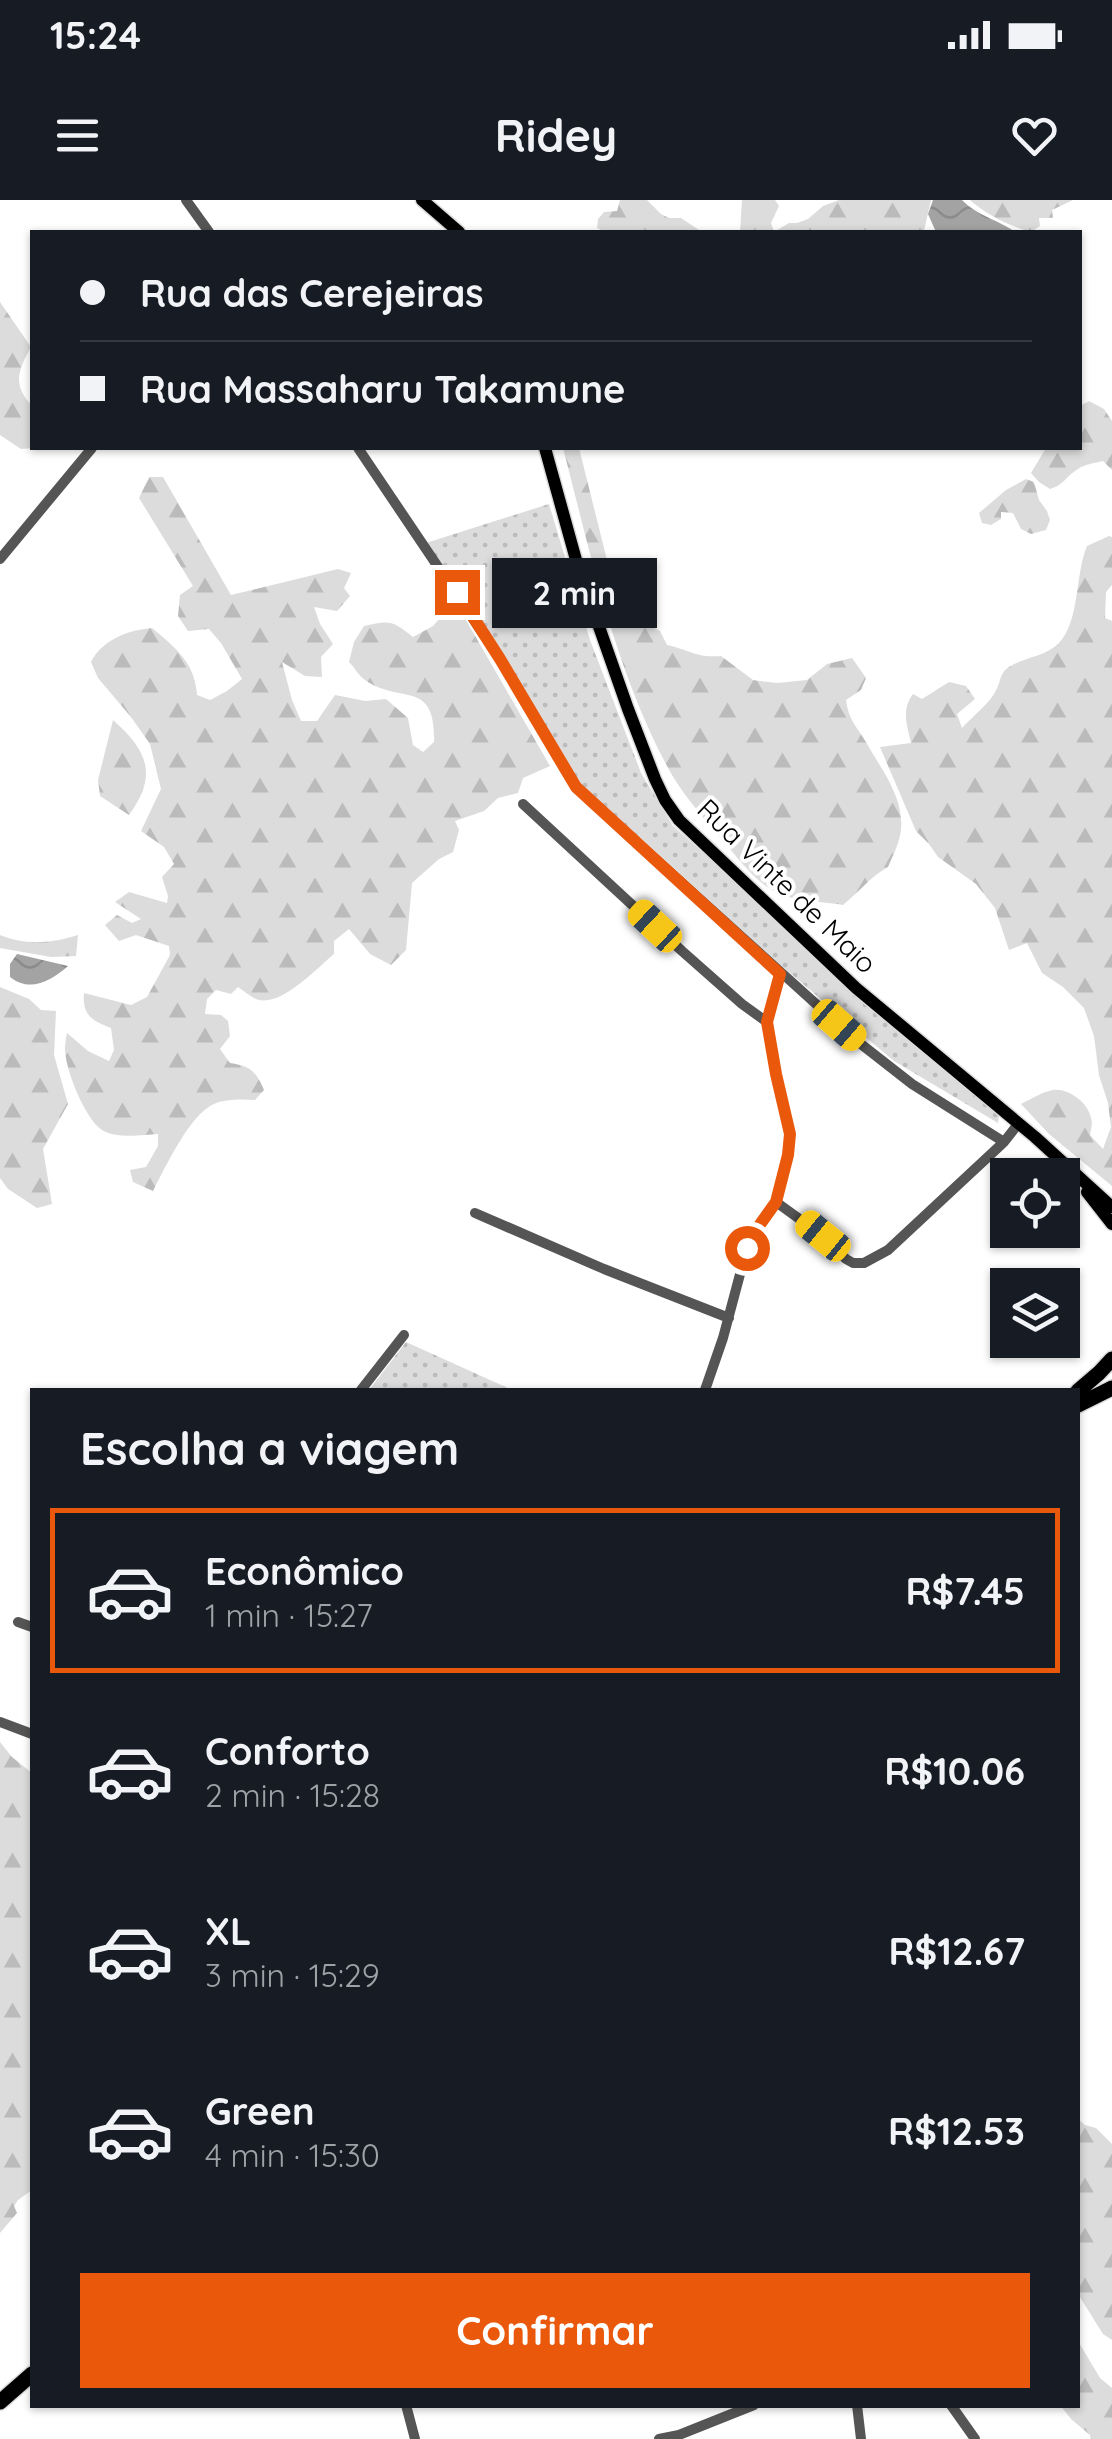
<!DOCTYPE html>
<html lang="pt">
<meta charset="utf-8">
<style>
:root{--surface:#171b24;--page:#20242c;--text:#f1f3f6;--muted:#9ea1a6;--line:#363941;--accent:#ea580c}
body{margin:0;font-family:Quicksand,sans-serif;background:var(--page);color:var(--text);height:100vh;display:flex;flex-direction:column;font-size:38px;white-space:nowrap}
*{box-sizing:border-box;margin:0}
p{font-size:32px;color:var(--muted)}
.icon{flex:none;width:55px;height:55px;fill:none;stroke:currentColor;stroke-width:2;stroke-linecap:round;stroke-linejoin:round}
.map{position:relative;flex:1;overflow:hidden}
.drawer{position:absolute;left:30px;top:1188px;width:1050px;height:1020px;display:flex;flex-direction:column;background:var(--surface);border-radius:0px;box-shadow:0 2px 8px #0004}
.drawer>*{flex:none}
.top-card{position:absolute;left:30px;top:30px;width:1052px;height:220px;border-radius:0px;box-shadow:0 2px 8px #0004;display:grid;align-content:center;height:220px;padding:0 50px;background:var(--surface)}
.controls{position:absolute;left:990px;top:958px;display:grid;gap:20px}
.controls a{display:grid;place-items:center;width:90px;height:90px;border-radius:0px;background:var(--surface);box-shadow:0 2px 8px #0004;font-size:50px}
.end{position:absolute;width:45px;height:45px;margin:-22px;border:12px solid #ea580c;background:#fff;box-shadow:0 0 0 5px #fff}
.from{border-radius:50%}
.bubble{position:absolute;height:70px;border-radius:0px;background:var(--surface);box-shadow:0 2px 8px #0004;font-size:32px;font-weight:800;line-height:70px;text-align:center}
.car{position:absolute;width:30px;height:60px;margin:-30px -15px;border-radius:12px;box-shadow:0 0 8px 2px #0007;background:linear-gradient(#f5c518 24%,#345 0 40%,#f5c518 0 76%,#345 0 86%,#f5c518 0)}
.top-card b{display:flex;align-items:center;gap:35px;height:95px;font-size:38px}
.top-card b+b{border-top:2px solid var(--line)}
.top-card i{width:25px;height:25px;background:var(--text)}
ul{padding:0;list-style:none}
li{display:flex;align-items:center;gap:30px;height:165px;margin:0 20px 15px;padding:0 30px;border:5px solid transparent;border-radius:0px}
li div{flex:1}
li b{display:block;font-size:38px}
li em{font-style:normal;font-weight:800}
li.selected{border-color:var(--accent)}
li>.icon{width:90px;height:90px;stroke-width:1.5}
h2{padding:0 50px;font-size:45px;line-height:120px}
.cta{display:flex;gap:20px;margin-top:auto;padding:20px 50px}
.cta a{flex:1;height:115px;border-radius:0px;background:var(--accent);color:#fff;font-size:40px;font-weight:800;line-height:115px;text-align:center}
.status{display:flex;justify-content:space-between;align-items:center;height:70px;padding:0 50px;background:var(--surface);direction:ltr}
.status svg{height:28px;fill:currentColor}
header{display:flex;justify-content:space-between;align-items:center;height:130px;padding:0 50px;background:var(--surface);font-size:45px;font-weight:800}
.map>svg:first-child{display:block}
</style>
<div class="status"><b>15:24</b><svg viewBox="0 0 49 12"><path d="M0 12V9h3v3zM5 12V6h3v6zM10 12V3h3v9zM15 12V0h3v12zM26 1h20v11H26zM47 4h2v5h-2z"/></svg></div>
<header><svg class="icon" aria-label="menu" viewBox="0 0 24 24"><path d="M4 6h16M4 12h16M4 18h16"/></svg>Ridey<svg class="icon" aria-label="heart" viewBox="0 0 24 24"><path d="M12 20l-8-8c-3-5 5-10 8-4 3-6 11-1 8 4z"/></svg></header>
<div class="map">
<svg width="1112" height="2239" viewBox="0 0 1112 2239">
<defs>
<pattern id="green-dots" width="8" height="8" patternUnits="userSpaceOnUse" patternTransform="scale(2.5)"><rect width="8" height="8" fill="#dcdcdc"/><path d="M2 2h.1M6 6h.1" fill="none" stroke="#bbb" stroke-width="1.8" stroke-linecap="round"/></pattern>
<pattern id="forest-firs" width="22" height="20" patternUnits="userSpaceOnUse" patternTransform="scale(2.5)"><rect width="22" height="20" fill="#dcdcdc"/><path d="M5 1l3.5 6h-7zM16 11l3.5 6h-7z" fill="#bbb"/></pattern>
<pattern id="water-waves" width="16" height="10" patternUnits="userSpaceOnUse" patternTransform="scale(2.5)"><rect width="16" height="10" fill="#a3a3a3"/><path d="M0 5q4-4 8 0t8 0" fill="none" stroke="#8b8b8b"/></pattern>
</defs>
<rect width="100%" height="100%" fill="#fff"/>
<!-- green -->
<path fill="url(#green-dots)" d="M549 304 590 440 641 573 673 626 999 915 998 923 894 861 777 762 642 639 577 587 426 343Z
M406 1142 512 1190H369Z"/>
<!-- forest -->
<path fill="url(#forest-firs)" d="M620 0H647L661 14 669 18H681L699 30 708 32H605L597 28 598 19 604 12 617 11Z
M742 0H775L779 6 771 23 774 32 789 23H797L808 19 823 6 839 0H931L924 31 922 32H740Z
M970 0H1073L1052 10 1053 18H1039L1040 26 1031 32C1009 26 987 15 970 0Z
M0 102 31 147C18 171 12 184 32 206V248H34L21 249 0 235Z
M1089 201 1104 209 1112 221V270L1103 261C1095 263 1085 264 1078 269 1066 276 1064 285 1050 289L1039 282 1031 273 1046 248H1080V206Z
M563 248H579L619 408 660 431 667 445C690 450 696 458 721 456L753 480 777 483 807 480 827 464 852 458 866 478 861 490 846 500C849 521 856 525 866 542 881 569 904 597 901 629 900 642 893 655 888 667 870 677 859 692 843 705 822 701 794 702 776 692 754 681 738 658 722 639 702 616 681 593 667 566 614 467 591 355 563 248Z
M149 277H163L231 395 338 369 351 373 344 388 350 396 337 411 314 407 320 424 333 444 321 457 322 477 305 476 282 462 292 500 301 521H317L335 495 365 501 386 499 408 518 413 545 423 552 434 542C436 478 400 505 365 480 359 476 354 467 349 462L354 442 364 426C391 420 392 421 413 437L433 426 455 401 550 566 523 578 518 593 498 598 484 611 455 621 459 630 453 652 439 659 412 683 406 750 391 765 370 754 349 729 334 741V754C316 769 283 805 259 800 252 798 244 791 238 787L231 794 216 790 207 799 205 814 221 815 228 821 230 836 220 849 230 863C250 866 256 871 264 890L255 900C242 899 225 899 214 904 190 914 165 968 153 991L133 982 130 970 146 967 158 946V934C143 935 115 939 102 930 85 919 65 869 65 849 65 844 66 838 67 833L88 851 109 861 114 850 111 828C92 821 82 815 84 793L131 805 147 797 170 755 169 746 136 735 119 741 105 725 117 715 132 723 141 719 115 702 129 692 167 703 168 696 162 677 174 664 164 647 141 631 161 589 150 544 131 517 98 478 91 462C102 440 128 430 152 428 176 448 195 463 197 495L210 500 227 491 242 479 221 443 209 429 188 431 178 416 180 395 193 386 139 298Z
M1026 279 1034 282 1039 300 1047 311 1050 320 1046 330 1031 334 1021 329 1013 313 1001 312V319L991 325 982 323 979 313 1006 290Z
M1109 336 1112 337V385L1106 392 1105 418 1112 421V986L1049 934 1021 904C1031 899 1042 892 1053 890 1068 888 1088 902 1091 918 1093 923 1091 929 1090 935L1103 949 1111 927 1108 903 1099 875 1094 836 1084 808 1063 787 1042 773 1027 743 1009 750 995 708 976 684 938 657 929 644 916 631 880 547 911 543C907 525 901 510 913 494L922 499 949 482 966 486 975 499 957 514 962 528C971 518 988 504 994 494 1001 484 999 473 1009 467 1024 457 1045 457 1059 443 1080 421 1075 374 1087 346Z
M113 520C148 551 158 575 129 615L100 596 98 580Z
M0 735C27 746 52 743 78 735L76 756 51 757 0 748Z
M0 787 29 799 41 810 56 811 54 855 68 904 43 949 52 1004 37 1008 8 989 0 978Z
M0 1542 12 1557 32 1573V1990L18 2000 14 2006 17 2013 0 2033Z
M1078 1919 1085 1925 1096 1928 1112 1944V2140L1103 2134 1078 2094Z
M1078 2141 1100 2178 1112 2188V2239H1091L1090 2235 1071 2219 1060 2205H1078Z"/>
<!-- water -->
<path fill="url(#water-waves)" d="M933 0H962C977 16 999 20 1015 32H936L928 14Z
M17 754 68 766C51 781 30 793 10 777V764Z"/>
<g fill="none" stroke-linecap="round" stroke-linejoin="round">
<!-- major casing -->
<g stroke="#dbdbdb" stroke-width="15">
<path id="major" d="M422 0 459 32
M545 248 578 367 628 509 655 579 665 600 679 620 856 788 1035 937 1112 1007
M1087 992 1112 1024"/>
</g>
<!-- highway casing -->
<g stroke="#dbdbdb" stroke-width="18">
<path id="highway" d="M1078 1191 1099 1173 1112 1159
M1078 1205 1112 1188
M0 2202 32 2174"/>
</g>
<!-- minor -->
<path stroke="#555" stroke-width="10" d="M186 0 209 32
M358 248 500 459 576 587 857 841 912 884 1004 942
M0 359 92 248
M523 604 682 751 742 804 767 822
M776 1002 823 1036 846 1059 853 1063H864L888 1050 1004 942 1018 924
M475 1013 604 1069 729 1118
M361 1190 404 1135
M705 1190 723 1138 747 1048 756 1030 776 1002 788 955 790 934 776 874 767 822 780 774
M18 1422 32 1427
M0 1522 32 1534
M406 2205 415 2239
M857 2205 861 2239
M951 2205 975 2239
M659 2239 679 2235 754 2205"/>
<!-- major -->
<use href="#major" stroke="#000" stroke-width="12"/>
<!-- highway -->
<use href="#highway" stroke="#000" stroke-width="15"/>
</g>
<g fill="none" stroke-linecap="round" stroke-linejoin="round">
<!-- route -->
<path stroke="#ea580c" stroke-width="12" d="M457 392 500 459 576 587 780 774 767 822 776 874 790 934 788 955 776 1002 756 1030 747 1048"/>
</g>
<g text-anchor="middle" stroke-width="8" stroke-linejoin="round" paint-order="stroke">
<!-- street labels -->
<g font-size="28" fill="#000" stroke="#fff">
<text transform="translate(787 686) rotate(44)" y="10">Rua Vinte de Maio</text>
</g>
</g>
</svg>
<div class="controls">
<a><svg class="icon" aria-label="locate" viewBox="0 0 24 24"><circle cx="12" cy="12" r="6"/><path d="M12 2v4M12 18v4M2 12h4M18 12h4"/></svg></a>
<a><svg class="icon" aria-label="layers" viewBox="0 0 24 24"><path d="M12 4l9 5-9 5-9-5zM3 14l9 5 9-5"/></svg></a>
</div>
<i class="end from" style="left:747px;top:1048px"></i>
<i class="end" style="left:457px;top:392px"></i>
<div class="bubble" style="left:492px;top:358px;width:165px">2 min</div>
<i class="car" style="left:655px;top:726px;rotate:313deg"></i>
<i class="car" style="left:839px;top:825px;rotate:131deg"></i>
<i class="car" style="left:823px;top:1036px;rotate:309deg"></i>
<div class="top-card">
<b><i class="from"></i>Rua das Cerejeiras</b>
<b><i></i>Rua Massaharu Takamune</b>
</div>
<section class="drawer">
<h2>Escolha a viagem</h2>
<ul>
<li class="selected"><svg class="icon" aria-label="car" viewBox="0 0 24 24"><path d="M5 17H2v-5l4-1 3-4h7l3 4 3 1v5h-3M9 17h6M6 11h13"/><circle cx="7" cy="17" r="2"/><circle cx="17" cy="17" r="2"/></svg><div><b>Econômico</b><p>1 min · 15:27</p></div><em>R$7.45</em></li>
<li><svg class="icon" aria-label="car" viewBox="0 0 24 24"><path d="M5 17H2v-5l4-1 3-4h7l3 4 3 1v5h-3M9 17h6M6 11h13"/><circle cx="7" cy="17" r="2"/><circle cx="17" cy="17" r="2"/></svg><div><b>Conforto</b><p>2 min · 15:28</p></div><em>R$10.06</em></li>
<li><svg class="icon" aria-label="car" viewBox="0 0 24 24"><path d="M5 17H2v-5l4-1 3-4h7l3 4 3 1v5h-3M9 17h6M6 11h13"/><circle cx="7" cy="17" r="2"/><circle cx="17" cy="17" r="2"/></svg><div><b>XL</b><p>3 min · 15:29</p></div><em>R$12.67</em></li>
<li><svg class="icon" aria-label="car" viewBox="0 0 24 24"><path d="M5 17H2v-5l4-1 3-4h7l3 4 3 1v5h-3M9 17h6M6 11h13"/><circle cx="7" cy="17" r="2"/><circle cx="17" cy="17" r="2"/></svg><div><b>Green</b><p>4 min · 15:30</p></div><em>R$12.53</em></li>
</ul>
<div class="cta"><a>Confirmar</a></div>
</section>
</div>
